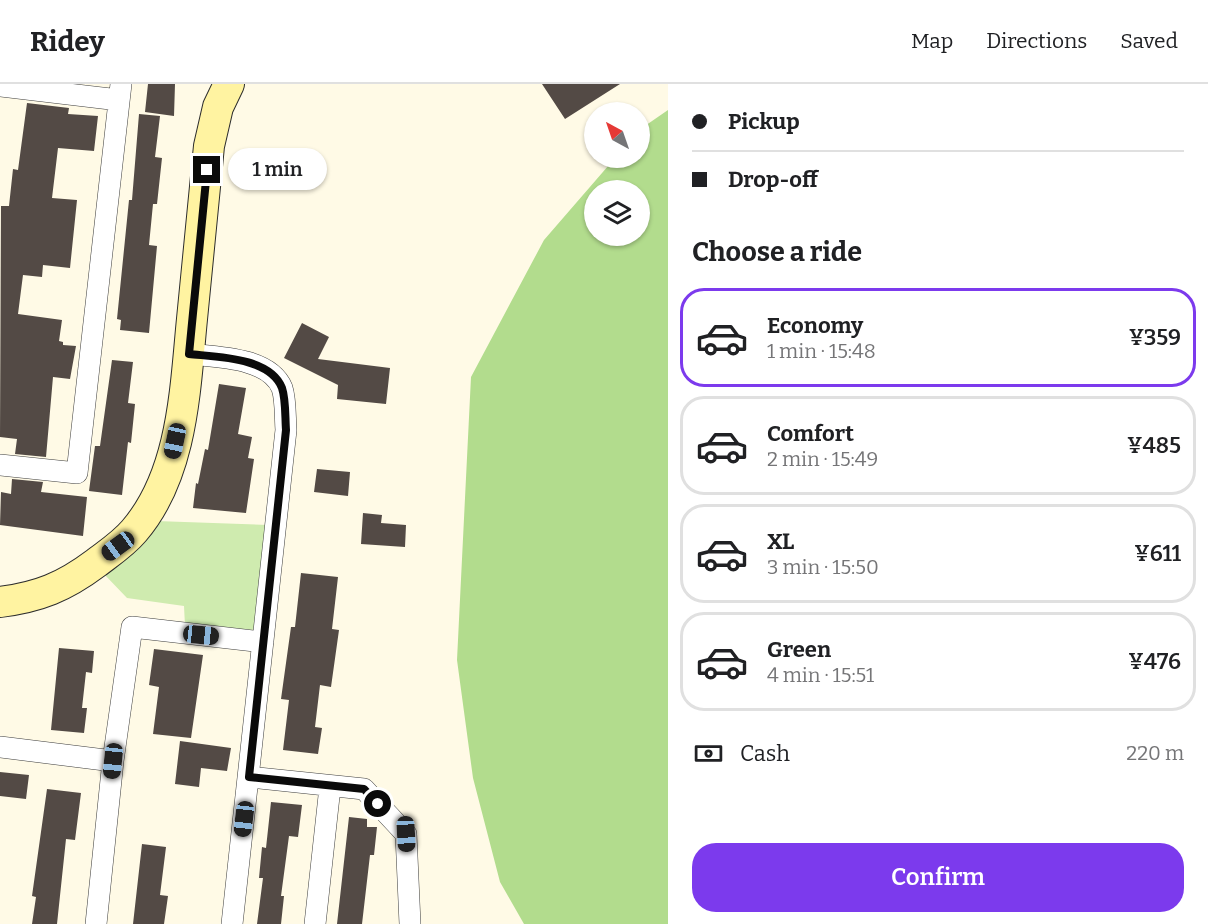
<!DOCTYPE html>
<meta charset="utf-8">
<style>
:root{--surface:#fff;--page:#f6f6f6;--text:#202124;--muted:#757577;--line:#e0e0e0;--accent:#7c3aed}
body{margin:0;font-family:Bitter,serif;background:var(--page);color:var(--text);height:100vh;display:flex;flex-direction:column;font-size:22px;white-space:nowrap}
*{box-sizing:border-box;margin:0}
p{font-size:20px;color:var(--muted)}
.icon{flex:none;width:33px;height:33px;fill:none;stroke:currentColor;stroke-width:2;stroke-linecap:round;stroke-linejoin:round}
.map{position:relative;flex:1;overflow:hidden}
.drawer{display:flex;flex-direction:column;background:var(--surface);width:540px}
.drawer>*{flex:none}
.banner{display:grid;align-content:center;height:132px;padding:0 24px;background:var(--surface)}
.needle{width:39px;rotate:320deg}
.buttons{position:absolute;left:584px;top:18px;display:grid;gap:12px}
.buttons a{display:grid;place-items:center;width:66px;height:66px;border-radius:50%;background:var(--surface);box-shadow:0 2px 4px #0004;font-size:30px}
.end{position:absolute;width:27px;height:27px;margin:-14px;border:8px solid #0a0a0a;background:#fff;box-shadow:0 0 0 3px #fff}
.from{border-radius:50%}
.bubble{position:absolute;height:42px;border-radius:21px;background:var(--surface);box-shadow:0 2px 4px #0004;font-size:20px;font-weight:600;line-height:42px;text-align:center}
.car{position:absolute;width:18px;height:36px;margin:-18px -9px;border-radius:8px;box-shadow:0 0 4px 2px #0007;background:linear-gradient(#222 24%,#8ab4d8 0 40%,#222 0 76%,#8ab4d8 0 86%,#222 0)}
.banner b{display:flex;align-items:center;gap:21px;height:57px;font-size:22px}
.banner b+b{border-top:2px solid var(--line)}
.banner i{width:15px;height:15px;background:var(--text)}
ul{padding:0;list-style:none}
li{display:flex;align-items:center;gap:18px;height:99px;margin:0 12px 9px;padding:0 12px;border:3px solid var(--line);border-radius:24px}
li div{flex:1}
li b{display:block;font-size:22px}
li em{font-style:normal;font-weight:600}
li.selected{border-color:var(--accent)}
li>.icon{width:54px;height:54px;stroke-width:1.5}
h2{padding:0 24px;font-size:27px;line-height:72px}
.pay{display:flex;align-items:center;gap:15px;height:66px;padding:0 24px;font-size:22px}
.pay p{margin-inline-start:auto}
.action{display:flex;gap:12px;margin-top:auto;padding:12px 24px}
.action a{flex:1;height:69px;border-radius:24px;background:var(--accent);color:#fff;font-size:24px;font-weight:600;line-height:69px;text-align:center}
header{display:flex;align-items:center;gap:36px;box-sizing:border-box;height:84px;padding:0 30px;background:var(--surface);border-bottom:2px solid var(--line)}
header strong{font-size:28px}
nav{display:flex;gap:33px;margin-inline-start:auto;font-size:21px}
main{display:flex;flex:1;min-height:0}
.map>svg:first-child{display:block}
</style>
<header>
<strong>Ridey</strong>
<nav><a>Map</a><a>Directions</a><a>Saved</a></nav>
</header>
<main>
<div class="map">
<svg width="668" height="840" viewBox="0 0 668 840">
<rect width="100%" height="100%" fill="#fffae6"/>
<!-- green -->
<path fill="#cfebaf" d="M156 437 268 441 258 546 185 542 184 522 127 514 103 489Z"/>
<!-- forest -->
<path fill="#b2dc8d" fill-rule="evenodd" d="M668 26V840H524L500 798 473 694 457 576 471 293 544 156 615 74H639V46ZM594 106H639V152H594Z"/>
<!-- building -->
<path fill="#534a45" d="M148 0H175L174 32 145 28Z
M542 0H620L565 35Z
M27 19 69 24 68 30 98 32 94 67 58 64 52 114 77 116 70 184 43 181 42 193 23 191 18 230 62 236 59 257 63 258V261L76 262 70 295 53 293 46 373 15 370 17 355 0 353 1 122H9L13 85 18 86Z
M139 30 160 32 155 73 162 74 157 120H153L149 161 157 162 149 249 120 246 121 236 117 235 129 116H132Z
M302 239 329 253 318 275 390 284 386 320 337 315 338 301 284 274Z
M112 276 133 278 128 319 135 320 131 359 128 358 122 411 89 407 95 362H100Z
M219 300 246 304 238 350 252 353 248 374 254 375 246 429 193 424 196 399 198 400 205 365 208 366Z
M317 385 350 388 348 412 314 408Z
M12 395 43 398 41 408 87 413 83 452 0 441 1 408 11 410Z
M363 429 382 431 381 439 406 441 405 463 361 460Z
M301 489 338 493 332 545 339 546 331 603 320 601 315 643 322 644 318 670 283 666 289 616 281 615 291 543H295Z
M59 564 94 567 92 589 86 588 82 624H87L84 649 51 646Z
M154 565 203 571 191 654 153 650 159 603 149 601Z
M180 657 231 664 227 687 201 684 199 703 175 700Z
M0 688 29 691 26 715 0 712Z
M47 705 81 709 75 756 66 755 57 840H32L36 813 32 812Z
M271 718 302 721 298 753 289 752 281 812H284L281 840H257L263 794H259L262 763 266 764Z
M349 733 367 735V743H377L374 771H370L362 840H337Z
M142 760 166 763 160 811 168 812 164 840H133Z"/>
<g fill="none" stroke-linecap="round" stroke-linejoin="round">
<!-- street casing -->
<g stroke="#3d3d3d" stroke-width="22">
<path id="street" d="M0 2 119 16
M189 270C216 273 269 273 282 304 286 316 285 333 286 346L232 840
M0 381 77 389 121 0
M0 663 113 677
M249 693 364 705 406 750 410 840
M96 840 113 677 132 543 263 558
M315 840 330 703"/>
</g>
<!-- secondary casing -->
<g stroke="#2c2c2c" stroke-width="32">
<path id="secondary" d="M0 518C39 513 64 503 96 479 109 469 123 460 134 447 183 390 185 306 192 235 198 177 203 120 209 62L218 23 229 0"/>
</g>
<!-- street -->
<use href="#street" stroke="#fff" stroke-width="21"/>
<!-- secondary -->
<use href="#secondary" stroke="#fff3a1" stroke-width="30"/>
</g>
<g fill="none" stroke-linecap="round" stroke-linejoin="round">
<!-- route -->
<path stroke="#0a0a0a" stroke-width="8" d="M207 86 189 270C216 273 270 273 282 304 286 316 285 333 286 346L249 693 364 705 378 720"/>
</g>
</svg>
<div class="buttons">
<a><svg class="needle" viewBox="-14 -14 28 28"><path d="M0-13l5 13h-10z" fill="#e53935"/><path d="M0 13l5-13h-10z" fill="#757577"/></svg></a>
<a><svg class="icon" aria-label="layers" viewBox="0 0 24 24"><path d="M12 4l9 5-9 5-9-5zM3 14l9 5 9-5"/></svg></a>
</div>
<i class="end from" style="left:378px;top:720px"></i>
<i class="end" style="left:207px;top:86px"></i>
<div class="bubble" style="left:228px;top:64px;width:99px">1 min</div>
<i class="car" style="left:175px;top:357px;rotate:192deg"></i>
<i class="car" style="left:118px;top:462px;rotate:234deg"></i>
<i class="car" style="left:201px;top:551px;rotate:96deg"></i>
<i class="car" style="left:113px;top:677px;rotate:186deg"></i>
<i class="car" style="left:244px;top:735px;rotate:187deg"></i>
<i class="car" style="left:406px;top:750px;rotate:177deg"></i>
</div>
<section class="drawer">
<div class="banner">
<b><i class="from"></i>Pickup</b>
<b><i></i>Drop-off</b>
</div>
<h2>Choose a ride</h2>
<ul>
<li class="selected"><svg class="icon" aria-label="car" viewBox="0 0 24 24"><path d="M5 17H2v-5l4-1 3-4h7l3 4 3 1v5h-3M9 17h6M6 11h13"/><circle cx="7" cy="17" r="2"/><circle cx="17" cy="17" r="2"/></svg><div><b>Economy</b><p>1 min · 15:48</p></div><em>¥359</em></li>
<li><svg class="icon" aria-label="car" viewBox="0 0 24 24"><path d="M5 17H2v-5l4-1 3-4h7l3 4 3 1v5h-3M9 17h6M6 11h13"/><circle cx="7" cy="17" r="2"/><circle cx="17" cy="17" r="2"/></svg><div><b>Comfort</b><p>2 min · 15:49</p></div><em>¥485</em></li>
<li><svg class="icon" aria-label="car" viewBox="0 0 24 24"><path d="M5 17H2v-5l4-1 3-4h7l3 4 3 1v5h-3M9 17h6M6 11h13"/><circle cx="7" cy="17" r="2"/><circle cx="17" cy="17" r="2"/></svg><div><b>XL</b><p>3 min · 15:50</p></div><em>¥611</em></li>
<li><svg class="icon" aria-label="car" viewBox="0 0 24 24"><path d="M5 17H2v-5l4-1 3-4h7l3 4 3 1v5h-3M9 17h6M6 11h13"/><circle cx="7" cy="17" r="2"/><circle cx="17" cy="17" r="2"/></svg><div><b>Green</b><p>4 min · 15:51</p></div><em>¥476</em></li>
</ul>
<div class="pay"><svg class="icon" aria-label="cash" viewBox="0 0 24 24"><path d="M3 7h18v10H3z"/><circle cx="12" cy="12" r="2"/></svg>Cash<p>220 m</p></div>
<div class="action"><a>Confirm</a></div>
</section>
</main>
